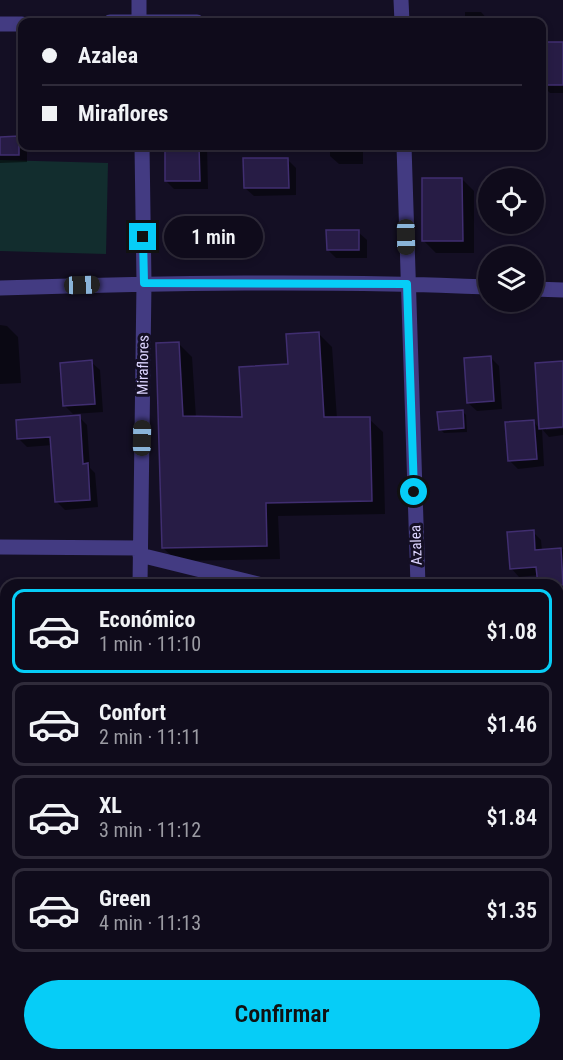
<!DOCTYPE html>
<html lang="es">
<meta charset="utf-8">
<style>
:root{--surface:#0f0b1b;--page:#181424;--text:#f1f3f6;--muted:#9b9ba3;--line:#2f2b3a;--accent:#06cdf7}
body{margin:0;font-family:"Roboto Condensed",sans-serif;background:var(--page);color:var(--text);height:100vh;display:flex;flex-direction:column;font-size:22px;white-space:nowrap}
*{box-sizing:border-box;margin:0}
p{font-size:20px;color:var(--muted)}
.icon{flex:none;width:33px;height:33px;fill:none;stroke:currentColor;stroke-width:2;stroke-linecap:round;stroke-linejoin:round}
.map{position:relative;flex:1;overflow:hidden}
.sheet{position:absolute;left:0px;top:579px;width:564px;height:482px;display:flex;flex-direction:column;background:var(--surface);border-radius:18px 18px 0 0;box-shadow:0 3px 9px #0003,0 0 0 2px var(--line)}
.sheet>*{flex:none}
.top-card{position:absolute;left:18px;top:18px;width:528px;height:132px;border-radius:12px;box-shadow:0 3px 9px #0003,0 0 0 2px var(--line);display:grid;align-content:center;height:132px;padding:0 24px;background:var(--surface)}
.buttons{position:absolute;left:478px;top:168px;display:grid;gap:12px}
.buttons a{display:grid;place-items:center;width:66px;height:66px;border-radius:50%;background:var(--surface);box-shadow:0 3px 9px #0003,0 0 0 2px var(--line);font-size:30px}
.end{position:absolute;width:27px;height:27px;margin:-14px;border:8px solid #06cdf7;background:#111;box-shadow:0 0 0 3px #111}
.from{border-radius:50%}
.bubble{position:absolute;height:42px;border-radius:21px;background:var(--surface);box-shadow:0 3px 9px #0003,0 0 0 2px var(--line);font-size:20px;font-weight:600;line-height:42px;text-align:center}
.car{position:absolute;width:18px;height:36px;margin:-18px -9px;border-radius:8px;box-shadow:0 0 4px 2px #0007;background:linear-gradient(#222 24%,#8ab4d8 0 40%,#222 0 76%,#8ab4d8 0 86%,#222 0)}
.top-card b{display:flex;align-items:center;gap:21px;height:57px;font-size:22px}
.top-card b+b{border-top:2px solid var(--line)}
.top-card i{width:15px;height:15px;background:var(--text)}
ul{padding:10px 0 0;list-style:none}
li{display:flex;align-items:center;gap:18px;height:84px;margin:0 12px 9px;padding:0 12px;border:3px solid var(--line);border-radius:12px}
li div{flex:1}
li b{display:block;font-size:22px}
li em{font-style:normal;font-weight:600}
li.current{border-color:var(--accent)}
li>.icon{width:54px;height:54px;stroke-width:1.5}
.cta{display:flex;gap:12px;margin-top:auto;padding:12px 24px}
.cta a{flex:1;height:69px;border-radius:36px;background:var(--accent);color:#111;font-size:24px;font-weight:600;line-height:69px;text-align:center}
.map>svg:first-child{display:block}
</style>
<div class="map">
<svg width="563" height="1060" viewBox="0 0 563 1060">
<rect width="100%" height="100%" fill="#140f24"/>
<!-- green -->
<path fill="#122d2e" d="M0 160 108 163 106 254 0 251Z"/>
<!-- shadow -->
<path fill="#0007" d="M465 12H481L489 21 527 22H465Z
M542 44H563V93H550L542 85Z
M0 138H19L22 146H27V162L0 163Z
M166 146H207L208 189H174L166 181Z
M330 146H363V164H339L330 156Z
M287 159 296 168V195L254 196 245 188Z
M462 179 474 191V253H436L424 241Z
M358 232 367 240V258H336L328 250Z
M0 325 7 326 18 337 21 383 0 384Z
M319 334 332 347 337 419H369L383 432 385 514 278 516 280 559 177 561 163 548 178 343 192 357 196 418H244Z
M491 358 499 366 502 409 477 411 468 403Z
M91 362 100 370 103 412 73 414 65 406Z
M563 362V426L546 427V430L563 429V435L549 437 542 429 544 466 518 469 509 460 533 422 541 429 536 364Z
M462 411 466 415 467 432 444 433 440 429Z
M79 417 87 425 90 468 95 473 98 507 65 510 57 502 53 445 27 447 19 439Z
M533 532 541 540 542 551 563 549V611H558V585H539V575L519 577 511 568Z
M0 630H6V695L0 694Z
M558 701 563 706V715L558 722Z
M0 989H6V1043H0Z
M558 1046H563V1060H511V1054H558Z
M187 1054H231V1060H187Z
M310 1054H341L342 1060H310Z"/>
<!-- building -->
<path fill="#271c45" stroke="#402e70" stroke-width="1.5" d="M542 42H563V85H542Z
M19 136V155H0V137Z
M165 146H199L200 181H165Z
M243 158H288L289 188H244Z
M422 178H462L463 241H422Z
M326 230H359V250H327Z
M319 332 324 417H370L372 501 266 503 267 546 162 548 156 343 179 342 183 416 242 417 239 367 288 364 286 334Z
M491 356 494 401 467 403 464 358Z
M92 360 95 404 63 406 60 363Z
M563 361V427L539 429 535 363Z
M463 410 464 428 439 430 437 412Z
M80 415 83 464 88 463 90 500 55 502 50 437 17 439 16 420Z
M534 420 537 459 508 461 505 422Z
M534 530 535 550 561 548 563 585H538L536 567 510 569 507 532Z"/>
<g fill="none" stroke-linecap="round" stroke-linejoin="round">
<!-- minor -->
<path stroke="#433b82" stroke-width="15" d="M139 0V22
M401 0 402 22
M110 22H197
M0 24H22
M404 146 418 585
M0 288C163 283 326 280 489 287
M534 289 563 290
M0 547 140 548
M140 555 262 585
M140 585 144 283 142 146
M558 639H563
M558 1011H563
M139 1054V1060"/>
</g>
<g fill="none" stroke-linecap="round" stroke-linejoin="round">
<!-- route -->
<path stroke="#06cdf7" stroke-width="8" d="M143 237 144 283 407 284 414 492"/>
</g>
<g text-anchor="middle" stroke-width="6" stroke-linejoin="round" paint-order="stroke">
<!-- street labels -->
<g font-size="15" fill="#dcd4fe" stroke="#140f24">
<text transform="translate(143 365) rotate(-89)" y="5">Miraflores</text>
<text transform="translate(416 545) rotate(-92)" y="5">Azalea</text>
</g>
</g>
</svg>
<div class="buttons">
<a><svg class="icon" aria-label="locate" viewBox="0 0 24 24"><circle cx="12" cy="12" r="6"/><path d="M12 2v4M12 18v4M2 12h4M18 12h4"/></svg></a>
<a><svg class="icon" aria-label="layers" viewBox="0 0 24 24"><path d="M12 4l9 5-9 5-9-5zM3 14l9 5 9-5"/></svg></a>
</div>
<i class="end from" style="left:414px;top:492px"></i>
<i class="end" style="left:143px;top:237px"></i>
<div class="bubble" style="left:164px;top:216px;width:99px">1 min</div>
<i class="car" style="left:406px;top:237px;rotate:179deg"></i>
<i class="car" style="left:82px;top:285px;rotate:88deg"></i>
<i class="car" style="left:142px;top:438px;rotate:1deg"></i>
<div class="top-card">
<b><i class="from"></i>Azalea</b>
<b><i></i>Miraflores</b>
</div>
<section class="sheet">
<ul>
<li class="current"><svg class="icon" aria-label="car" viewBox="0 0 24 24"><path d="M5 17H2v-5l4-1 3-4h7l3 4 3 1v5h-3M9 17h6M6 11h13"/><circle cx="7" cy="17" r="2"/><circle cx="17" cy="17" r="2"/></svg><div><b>Económico</b><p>1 min · 11:10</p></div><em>$1.08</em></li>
<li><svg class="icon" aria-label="car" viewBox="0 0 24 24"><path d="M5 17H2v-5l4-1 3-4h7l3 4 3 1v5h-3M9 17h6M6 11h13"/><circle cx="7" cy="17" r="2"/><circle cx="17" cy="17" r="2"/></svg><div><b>Confort</b><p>2 min · 11:11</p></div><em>$1.46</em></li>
<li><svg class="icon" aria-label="car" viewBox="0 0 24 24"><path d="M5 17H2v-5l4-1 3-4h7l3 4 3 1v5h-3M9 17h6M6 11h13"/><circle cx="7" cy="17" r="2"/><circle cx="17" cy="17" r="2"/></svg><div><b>XL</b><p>3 min · 11:12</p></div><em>$1.84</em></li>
<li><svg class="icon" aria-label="car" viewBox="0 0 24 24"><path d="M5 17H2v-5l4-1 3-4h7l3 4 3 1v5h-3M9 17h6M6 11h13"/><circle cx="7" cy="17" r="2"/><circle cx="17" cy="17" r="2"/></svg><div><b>Green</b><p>4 min · 11:13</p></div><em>$1.35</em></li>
</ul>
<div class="cta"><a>Confirmar</a></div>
</section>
</div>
